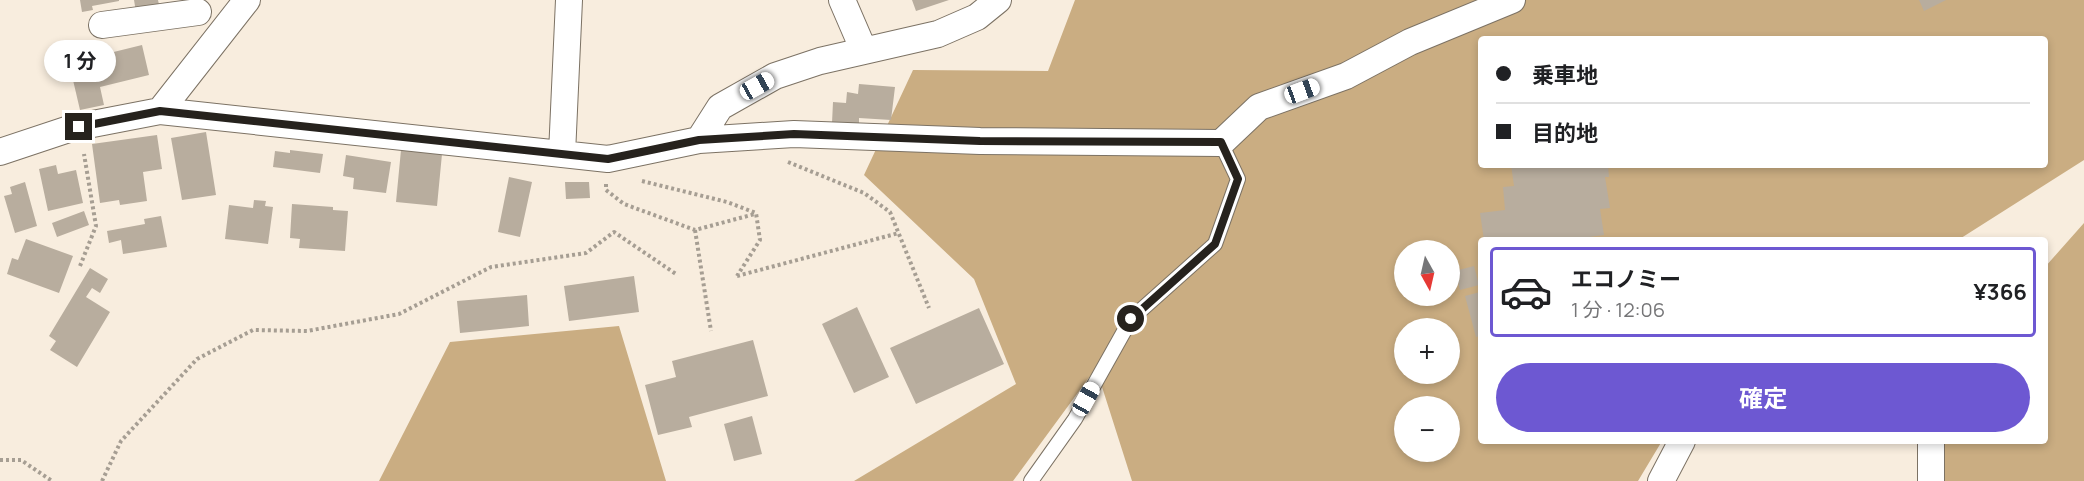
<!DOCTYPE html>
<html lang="ja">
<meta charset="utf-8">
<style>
:root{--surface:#fff;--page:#f2f2f2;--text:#202124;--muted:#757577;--line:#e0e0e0;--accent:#6d58d2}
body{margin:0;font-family:Manrope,"Noto Sans JP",sans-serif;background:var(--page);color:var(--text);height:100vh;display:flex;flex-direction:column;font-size:22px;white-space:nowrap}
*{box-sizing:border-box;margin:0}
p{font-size:20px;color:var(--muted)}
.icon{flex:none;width:33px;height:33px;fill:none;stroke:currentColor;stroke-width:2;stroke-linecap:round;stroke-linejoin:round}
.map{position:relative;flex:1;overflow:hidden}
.drawer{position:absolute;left:1478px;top:237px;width:570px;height:207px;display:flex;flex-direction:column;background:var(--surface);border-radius:6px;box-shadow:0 3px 9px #0003}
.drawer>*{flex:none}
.hud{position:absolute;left:1478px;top:36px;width:570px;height:132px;border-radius:6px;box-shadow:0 3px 9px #0003;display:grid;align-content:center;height:132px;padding:0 18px;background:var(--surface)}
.needle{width:39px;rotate:172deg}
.buttons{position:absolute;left:1394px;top:240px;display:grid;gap:12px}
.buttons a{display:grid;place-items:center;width:66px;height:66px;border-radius:50%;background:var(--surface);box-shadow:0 3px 9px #0003;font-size:30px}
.end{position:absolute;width:27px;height:27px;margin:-14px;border:8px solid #26221d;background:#fff;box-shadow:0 0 0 3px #fff}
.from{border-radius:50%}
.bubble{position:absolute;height:42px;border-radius:21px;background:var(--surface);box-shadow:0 3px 9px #0003;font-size:20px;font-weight:700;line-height:42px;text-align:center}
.car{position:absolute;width:18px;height:36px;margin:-18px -9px;border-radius:8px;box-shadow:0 0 4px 2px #0007;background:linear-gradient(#fff 24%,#345 0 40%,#fff 0 76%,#345 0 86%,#fff 0)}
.hud b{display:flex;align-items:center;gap:21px;height:57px;font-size:22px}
.hud b+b{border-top:2px solid var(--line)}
.hud i{width:15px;height:15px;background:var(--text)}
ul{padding:10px 0 0;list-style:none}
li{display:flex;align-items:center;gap:18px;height:90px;margin:0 12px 9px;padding:0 6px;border:3px solid transparent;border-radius:6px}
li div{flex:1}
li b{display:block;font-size:22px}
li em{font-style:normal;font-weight:700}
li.active{border-color:var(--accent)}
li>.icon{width:54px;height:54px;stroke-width:1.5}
.button{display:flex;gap:12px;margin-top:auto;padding:12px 18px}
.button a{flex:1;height:69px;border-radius:36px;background:var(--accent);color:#fff;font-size:24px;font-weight:700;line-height:69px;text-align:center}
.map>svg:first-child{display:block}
</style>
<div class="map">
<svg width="2084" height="481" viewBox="0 0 2084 481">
<rect width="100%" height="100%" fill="#f8edde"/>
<!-- forest -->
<path fill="#caad82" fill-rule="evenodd" d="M1075 0H2084V160L1958 240H1480V441H1662L1638 481H1132L1096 368 1013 481H854L1016 384 974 279 864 175 913 70 1048 71ZM1480 39H2044V165H1480ZM1404 250H1449V296H1404ZM1404 328H1449V374H1404ZM1404 406H1449V452H1404Z
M2084 223V481H1945L1942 441H2044L2045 267Z
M619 326 666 481H379L450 342Z"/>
<!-- building -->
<path fill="#b8ad9e" d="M80 0H119V1L92 6 93 10 82 12Z
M134 0H158L160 9 136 12Z
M912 0H949L916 11Z
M1919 0H1946L1924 11Z
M142 45 149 75 100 87 104 105 80 110 69 63Z
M859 84 895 87 891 120 859 118V125L832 123 833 102 846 103 847 92 858 94Z
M206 132 216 195 182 200 171 138Z
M157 135 162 169 143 172 147 201 120 205 119 200 100 203 92 144Z
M290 150 323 154 320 173 273 167 275 151 290 153Z
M401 150 442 154 437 206 396 202Z
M346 155 391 162 386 193 353 189 354 178 343 176Z
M56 165 58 174 76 170 83 203 48 211 39 169Z
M1511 165H1608L1609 177H1605L1610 208 1600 209 1604 235 1582 238 1583 240H1509V238L1484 240 1480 213 1505 210 1503 187 1514 186Z
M509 177 532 182 520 237 498 232Z
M25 182 37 226 15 233 4 196 12 194 10 187Z
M565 182H589L590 198 566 199Z
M254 200 266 201 265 206 273 207 268 244 225 239 229 205 253 208Z
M292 204 333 207V210L348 211 345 251 299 248 300 239 290 238Z
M84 211 89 225 57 237 52 223Z
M161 216 167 247 123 254 121 240 109 243 107 231 145 224 144 219Z
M26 239 73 256 59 293 7 274 12 258 18 260Z
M1474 266 1479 285 1460 290 1455 271Z
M90 268 108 279 100 293 92 288 86 297 110 312 77 367 50 350 56 341 49 336Z
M634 276 639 312 569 321 564 286Z
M1480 292V336L1476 337 1465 296Z
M527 295 529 326 460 333 457 301Z
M857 307 889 377 854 393 822 324Z
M979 308 1004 364 916 404 890 348Z
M753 340 768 396 689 417 692 427 658 435 645 385 676 377 672 361Z
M752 416 762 454 734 461 724 424Z"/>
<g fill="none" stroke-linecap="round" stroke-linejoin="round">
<!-- lane casing -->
<g stroke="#7c7264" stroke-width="16">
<path id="lane" d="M1031 481 1075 419 1131 319 1215 244 1238 179 1221 143"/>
</g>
<!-- street casing -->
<g stroke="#7c7264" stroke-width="28">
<path id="street" d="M842 0 864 51
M102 25 198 12
M160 111 247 0
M699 140 720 107 775 76 820 61 938 34 977 17 998 0
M0 152 72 128 160 111 608 159 699 140 794 134 980 141 1221 143 1259 107 1346 76 1410 42 1512 0
M562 154 569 0
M1931 441V481
M1661 481 1682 441"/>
</g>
<!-- path -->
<path stroke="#a69e93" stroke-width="4" stroke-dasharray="3 3" stroke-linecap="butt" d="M788 162 864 193 890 212 929 308
M642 181 727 202 756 213 760 240 737 276
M606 184V190L624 204 695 230 755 214
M695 230 711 331
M80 266 96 226 84 154
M737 276 899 233
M0 460H21L52 481
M102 481 121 441 197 359 253 330 307 331 399 314 491 267 586 253 614 232 676 274"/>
<!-- lane -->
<use href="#lane" stroke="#fff" stroke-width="14"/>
<!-- street -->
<use href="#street" stroke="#fff" stroke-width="26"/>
</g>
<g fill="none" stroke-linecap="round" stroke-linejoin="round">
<!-- route -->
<path stroke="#26221d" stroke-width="8" d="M79 127 160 111 608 159 699 140 794 134 980 141 1221 142 1238 179 1215 244 1131 319"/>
</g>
</svg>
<div class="buttons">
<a><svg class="needle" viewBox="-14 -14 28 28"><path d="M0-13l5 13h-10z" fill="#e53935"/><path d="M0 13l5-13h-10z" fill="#757577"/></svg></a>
<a>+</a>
<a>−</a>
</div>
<i class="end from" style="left:1131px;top:319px"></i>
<i class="end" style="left:79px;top:127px"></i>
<div class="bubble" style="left:44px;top:40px;width:72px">1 分</div>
<i class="car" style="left:757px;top:86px;rotate:61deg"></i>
<i class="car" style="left:1302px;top:91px;rotate:70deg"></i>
<i class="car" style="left:1086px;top:399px;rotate:29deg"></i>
<div class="hud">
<b><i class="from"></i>乗車地</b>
<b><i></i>目的地</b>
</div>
<section class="drawer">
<ul>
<li class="active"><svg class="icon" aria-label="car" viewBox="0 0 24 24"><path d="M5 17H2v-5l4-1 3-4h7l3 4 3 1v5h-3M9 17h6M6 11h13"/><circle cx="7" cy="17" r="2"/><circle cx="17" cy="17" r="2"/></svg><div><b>エコノミー</b><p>1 分 · 12:06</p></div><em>¥366</em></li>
</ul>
<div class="button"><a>確定</a></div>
</section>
</div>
